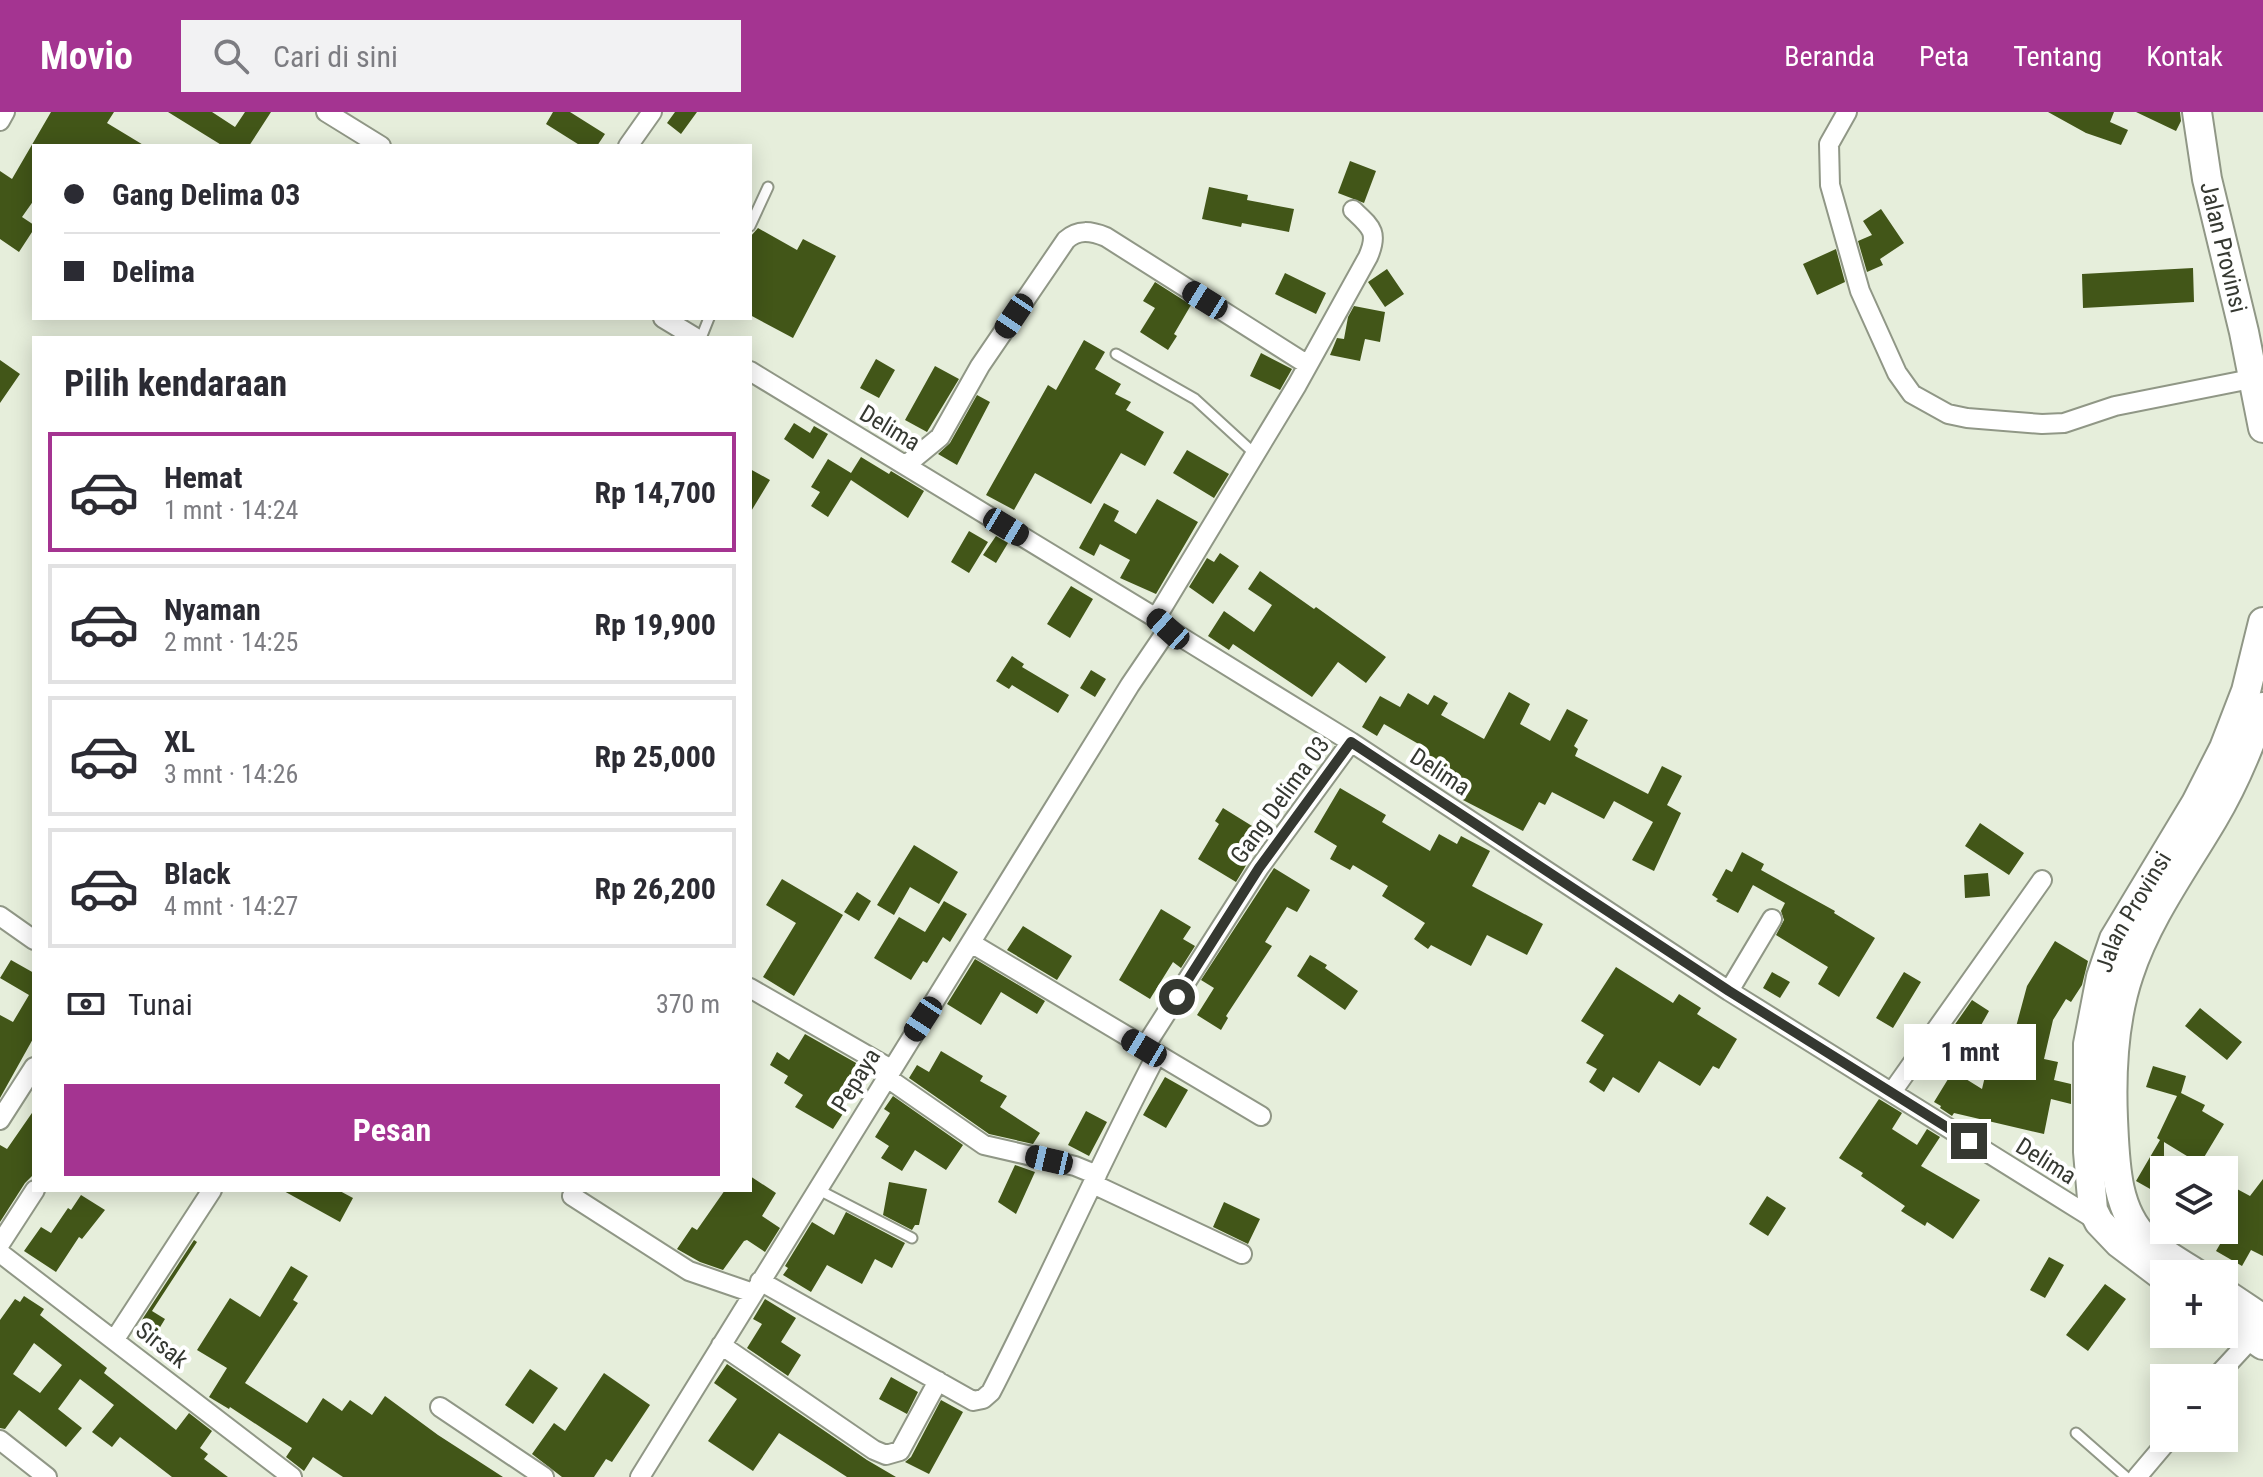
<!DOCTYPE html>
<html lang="id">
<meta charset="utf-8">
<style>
:root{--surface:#fff;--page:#f2f2f3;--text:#2b2b33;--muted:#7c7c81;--line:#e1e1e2;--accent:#a43491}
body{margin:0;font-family:"Roboto Condensed",sans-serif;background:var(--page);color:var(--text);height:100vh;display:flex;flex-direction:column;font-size:30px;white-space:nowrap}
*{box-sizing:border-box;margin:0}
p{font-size:26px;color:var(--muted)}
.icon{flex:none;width:44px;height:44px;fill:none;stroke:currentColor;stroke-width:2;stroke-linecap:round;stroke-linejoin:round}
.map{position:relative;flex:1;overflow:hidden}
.drawer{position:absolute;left:32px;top:224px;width:720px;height:856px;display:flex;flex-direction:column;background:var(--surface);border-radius:0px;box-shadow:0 4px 20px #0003}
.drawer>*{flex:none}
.guide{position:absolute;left:32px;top:32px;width:720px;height:176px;border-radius:0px;box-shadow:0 4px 20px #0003;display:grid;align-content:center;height:176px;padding:0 32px;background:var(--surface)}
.buttons{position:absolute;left:2150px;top:1044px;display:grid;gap:16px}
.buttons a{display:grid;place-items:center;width:88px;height:88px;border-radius:0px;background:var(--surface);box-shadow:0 4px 20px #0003;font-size:40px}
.end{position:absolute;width:36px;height:36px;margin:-18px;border:10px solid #353831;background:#fff;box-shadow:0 0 0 4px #fff}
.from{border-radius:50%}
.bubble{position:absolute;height:56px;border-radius:0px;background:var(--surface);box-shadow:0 4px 20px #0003;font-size:26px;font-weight:700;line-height:56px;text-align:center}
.car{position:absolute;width:24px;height:48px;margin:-24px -12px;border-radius:10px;box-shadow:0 0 6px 2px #0007;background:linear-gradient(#222 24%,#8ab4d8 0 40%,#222 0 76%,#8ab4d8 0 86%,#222 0)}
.guide b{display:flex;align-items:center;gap:28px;height:76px;font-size:30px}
.guide b+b{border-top:2px solid var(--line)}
.guide i{width:20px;height:20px;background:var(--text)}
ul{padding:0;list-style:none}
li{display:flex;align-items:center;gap:24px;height:120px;margin:0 16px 12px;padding:0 16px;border:4px solid var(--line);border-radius:0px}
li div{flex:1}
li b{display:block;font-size:30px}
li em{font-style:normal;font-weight:700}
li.selected{border-color:var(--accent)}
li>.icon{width:72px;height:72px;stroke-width:1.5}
h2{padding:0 32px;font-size:36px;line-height:96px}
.pay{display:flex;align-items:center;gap:20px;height:88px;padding:0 32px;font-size:30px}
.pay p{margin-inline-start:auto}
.button{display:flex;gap:16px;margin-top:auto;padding:16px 32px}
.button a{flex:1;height:92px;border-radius:0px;background:var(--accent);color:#fff;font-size:32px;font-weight:700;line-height:92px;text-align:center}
header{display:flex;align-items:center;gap:48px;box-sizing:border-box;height:112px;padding:0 40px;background:var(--accent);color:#fff}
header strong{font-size:38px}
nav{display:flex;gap:44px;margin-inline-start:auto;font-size:28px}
.search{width:560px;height:72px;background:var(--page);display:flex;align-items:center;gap:20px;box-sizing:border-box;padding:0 28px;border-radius:0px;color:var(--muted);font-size:30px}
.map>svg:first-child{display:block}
</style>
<header>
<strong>Movio</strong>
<div class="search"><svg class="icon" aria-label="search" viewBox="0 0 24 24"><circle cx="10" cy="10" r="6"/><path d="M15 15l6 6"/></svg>Cari di sini</div>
<nav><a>Beranda</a><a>Peta</a><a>Tentang</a><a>Kontak</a></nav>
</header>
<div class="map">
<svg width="2263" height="1365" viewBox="0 0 2263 1365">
<rect width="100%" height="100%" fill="#e6eedb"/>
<!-- building -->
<path fill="#425618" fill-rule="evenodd" d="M51 0H114L107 11 145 34H34V88L22 105 34 113V117L19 140 0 127V59L12 67Z
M168 0H212L235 15 245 0H271L249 34H223Z
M553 0H570L605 22 597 34H581L546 12Z
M675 0H697L681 22 667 11Z
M2048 0H2114L2110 10 2128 18 2121 33 2086 21Z
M2136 0H2180L2181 9 2176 19Z
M1350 49 1376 59 1364 91 1338 81Z
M1209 75 1248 83 1247 88 1294 97 1289 120 1242 111 1241 115 1202 107Z
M1881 97 1904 131 1880 147 1883 153 1867 160 1858 129 1872 123 1863 109Z
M758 116 797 138 803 127 836 144 793 226 750 203V125Z
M1836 137 1845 170 1817 183 1803 152Z
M2193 156 2194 190 2083 196 2082 162Z
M1387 157 1404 182 1385 195 1368 170Z
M1285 161 1326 181 1316 202 1275 182Z
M1155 170 1191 193 1174 222 1177 224 1168 238 1140 220 1155 196 1143 189Z
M1354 194 1385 200 1380 230 1365 227 1360 249 1330 243 1337 226 1344 227 1348 205Z
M1084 228 1105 240 1095 257 1121 272 1115 282 1131 290 1126 298 1164 320 1145 354 1121 341 1091 392 1035 361 1014 398 986 383 1048 273 1056 278Z
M1261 241 1292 257 1280 278 1250 264Z
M876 247 895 258 879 286 860 276Z
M0 248 20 262 0 291Z
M935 254 959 267 927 320 905 308Z
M977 283 990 290 957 353 938 342 950 331Z
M794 311 810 321 814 314 828 322 813 347 784 327Z
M1187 338 1229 362 1214 386 1173 361Z
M861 345 889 362 891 359 924 379 908 406 851 368 828 405 811 394 820 380 811 375 828 347 851 361Z
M750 357 770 368 750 401Z
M1157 387 1198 410 1156 482 1120 466 1130 448 1100 432 1094 444 1079 436 1104 391 1119 399 1114 409 1136 422Z
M969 419 988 430 969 461 951 450Z
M996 424 1008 431 996 451 983 443Z
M1220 441 1239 454 1213 492 1189 475 1207 446 1214 450Z
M1260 459 1314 497 1316 495 1386 545 1366 571 1338 550 1312 585 1233 532 1229 538 1208 524 1224 499 1254 520 1272 493 1248 477Z
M1071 474 1093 487 1070 526 1047 512Z
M1012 544 1024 552 1022 555 1069 583 1058 601 1012 573 1009 577 996 569Z
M1091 558 1106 567 1095 585 1080 576Z
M1509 580 1530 592 1520 612 1550 629 1567 597 1588 608 1574 634 1578 637 1575 644 1648 682 1662 654 1682 664 1667 693 1681 701 1654 759 1632 748 1653 710 1614 689 1604 707 1552 680 1545 693 1539 690 1523 719 1461 687 1468 673 1431 651 1426 659 1413 651 1422 634 1384 612 1377 624 1362 615 1380 584 1400 595 1408 581 1428 593 1434 583 1448 591 1441 603 1484 627Z
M1340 676 1386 703 1382 710 1430 739 1439 722 1457 732 1461 724 1490 739 1472 774 1543 812 1527 843 1487 823 1471 854 1431 833 1428 837 1414 827 1425 811 1382 784 1388 774 1353 753 1350 758 1330 747 1337 734 1314 720Z
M1223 696 1265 722 1236 770 1198 747 1219 712 1215 709Z
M1980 711 2024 741 2009 763 1965 734Z
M914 733 958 760 939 792 910 775 894 803 877 793Z
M1742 740 1764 752 1761 758 1835 799 1834 801 1875 826 1839 885 1818 872 1828 855 1776 823 1784 808 1781 799 1785 791 1753 773 1738 801 1716 789 1718 787 1712 783 1726 757 1732 760Z
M1274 756 1310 778 1297 800 1287 795 1265 830 1272 834 1226 904 1228 906 1221 918 1197 903 1214 876 1201 868Z
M1988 761 1990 784 1965 786 1964 763Z
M782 767 843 803 794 884 763 865 796 811 766 793Z
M857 780 871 789 859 809 844 800Z
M944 789 967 802 950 830 943 825 927 851 923 849 911 868 874 846 899 805 925 820Z
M1161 797 1191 815 1183 827 1195 834 1181 856 1173 850 1150 887 1119 868Z
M1023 814 1072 844 1057 868 1007 838Z
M2055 829 2088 849 2082 873 2071 890 2066 887 2053 908 2044 947 2058 950 2054 968 2071 972V992L2051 987 2044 1022 1954 1001 1952 1004 1940 996 1941 994 1934 990 1953 959 1982 977 1987 956 2023 964 2030 931 2013 926 2027 874Z
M1310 843 1327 853 1325 856 1358 879 1345 898 1297 864Z
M975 847 1045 889 1037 902 1001 880 981 913 947 892Z
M11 848 34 861V925L0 986V903L13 910 29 883 0 866Z
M1616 855 1673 891 1679 882 1701 896 1697 902 1737 927 1719 957 1713 954 1700 974 1659 949 1639 981 1613 965 1604 980 1589 970 1597 957 1586 951 1604 923 1581 909Z
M1772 860 1790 870 1780 886 1763 876Z
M1904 860 1921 870 1893 916 1876 906Z
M1972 888 1989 899 1980 915 1991 922 1980 939 1949 921Z
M2200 896 2242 930 2227 948 2185 914Z
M805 922 865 956 859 967 850 962 833 989 846 997 833 1017 795 995 803 983 784 971 788 964 770 953 777 940 789 948Z
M941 939 983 964 980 969 1007 984 1000 995 1040 1021 1033 1032 989 1022 909 966 917 953 929 960Z
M2153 954 2186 964 2181 981 2205 993 2202 999 2224 1012 2200 1052 2164 1030V1072L2159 1082 2136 1069 2160 1028 2157 1026 2177 984 2146 975Z
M1165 965 1188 978 1166 1016 1143 1003Z
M893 984 963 1033 946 1058 915 1038 902 1059 881 1046 889 1034 875 1025 890 1001 884 997Z
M1879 987 1902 1001 1892 1017 1917 1033 1927 1017 1940 1025 1921 1054 1980 1088 1953 1127 1927 1110 1925 1114 1901 1099 1905 1094 1861 1064 1863 1061 1839 1046Z
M34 998V1062L25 1071 0 1110V1033L7 1037Z
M1086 999 1107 1010 1089 1044 1068 1033Z
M1015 1053 1035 1060 1016 1102 998 1090Z
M750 1064 776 1081 762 1104 780 1116 765 1140 747 1128 744 1129 723 1158 700 1150 677 1137 692 1115 697 1118 725 1078H750Z
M2263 1067V1144L2251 1138 2242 1154 2216 1139 2233 1110 2224 1105V1070L2250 1084Z
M889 1070 927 1077 919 1113H915L912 1118 883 1103Z
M282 1078H338L353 1086 340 1110Z
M81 1083 105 1098 82 1127 79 1125 56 1160 24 1139 41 1115 51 1121 68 1096 71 1098Z
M1767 1084 1786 1096 1768 1124 1749 1112Z
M1224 1090 1260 1107 1248 1132 1213 1115Z
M846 1100 905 1131 892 1156 875 1147 862 1172 827 1153 811 1180 783 1163 788 1156 785 1154 812 1110 834 1123Z
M194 1128 197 1130 152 1199 165 1207 151 1230 134 1220Z
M2049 1145 2064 1153 2045 1186 2030 1178Z
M291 1154 308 1164 293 1188 298 1191 245 1271 307 1311 323 1286 342 1299 350 1288 372 1303 385 1284 438 1323 503 1365H343L313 1345 304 1359 286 1345 292 1336 230 1295 229 1297 209 1285 227 1256 197 1238 230 1186 260 1205Z
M2105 1172 2126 1187 2088 1239 2066 1223Z
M24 1184 44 1197 40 1203 107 1256 104 1261 176 1318 189 1301 212 1319 200 1336 208 1342 204 1347 228 1365H172L120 1325 112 1335 92 1320 114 1293 80 1267 58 1297 82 1316 66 1335 19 1298 5 1317 0 1316V1208L15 1187 20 1190ZM34 1231 62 1253 40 1281 13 1262Z
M765 1187 796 1206 781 1230 801 1243 788 1264 747 1236 762 1212 753 1207Z
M727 1252 867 1348 896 1365H847L779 1321 753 1359 708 1329 737 1287 714 1271Z
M530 1257 558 1276 533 1312 505 1293Z
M604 1261 650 1293 612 1350 606 1347 594 1365H562L532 1342 554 1311 565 1319Z
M891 1265 918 1280 907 1302 879 1287Z
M941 1288 963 1300 929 1362 905 1350 911 1345Z"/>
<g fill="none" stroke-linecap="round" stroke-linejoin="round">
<!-- service casing -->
<g stroke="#909786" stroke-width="13">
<path id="service" d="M750 114 768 75
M701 226 709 206
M1116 242 1195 287 1255 342
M817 1077 912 1126
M2076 1321 2126 1365"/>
</g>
<!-- minor casing -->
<g stroke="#909786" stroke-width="22">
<path id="minor" d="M326 0 381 34
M1847 0 1829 32 1830 73 1860 179 1897 261 1912 282 1948 302 1967 306 2042 312 2064 311 2115 294 2261 265
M0 9 5 0
M628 34 652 0
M663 206 696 226
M750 259 1156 506 1168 517 1351 630 1729 879 2099 1110
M906 353 940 325 980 254 1066 128C1078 117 1091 119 1106 125L1308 253
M1156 506 1297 273 1368 145C1379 120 1371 115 1353 98
M0 804 34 828
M971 831 1261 1004
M750 876 891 957
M1729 879 1772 807
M1144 936 1259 756 1351 630
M886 965 984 1033 1075 1054 1097 1063
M1892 980 2042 768
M0 1008 34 955
M1093 1072 1242 1142
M572 1084 689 1159 753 1181
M0 1132 35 1078
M0 1141 292 1365
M760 1169 973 1289 983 1287 991 1280C1048 1169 1098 1055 1156 944
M115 1227 212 1078
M721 1233 874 1338 886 1343 900 1339 938 1269
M2215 1266 2252 1226
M440 1295 544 1365
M0 1328 47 1365
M640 1365 1130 573 1168 517
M2137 1365 2170 1326"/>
</g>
<!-- primary casing -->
<g stroke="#909786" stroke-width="32">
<g id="primary">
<path id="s1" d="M2197 0 2207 67 2244 220 2263 316"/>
<path d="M2197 1162C2180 1151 2161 1141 2146 1127 2115 1098 2115 1048 2113 1007 2111 959 2113 909 2129 862 2147 807 2184 756 2213 707 2234 672 2250 633 2263 595"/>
<path id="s2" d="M2164 1165 2119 1131 2099 1110 2093 1098 2088 1040V932L2101 865 2114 827 2196 691 2224 636 2246 579 2263 510"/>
<path d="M2224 1181 2263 1207"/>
<path d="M2224 1206 2263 1233"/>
</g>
</g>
<!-- service -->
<use href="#service" stroke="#fff" stroke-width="9"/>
<!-- minor -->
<use href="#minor" stroke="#fff" stroke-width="18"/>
<!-- primary -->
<use href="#primary" stroke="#fff" stroke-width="28"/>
</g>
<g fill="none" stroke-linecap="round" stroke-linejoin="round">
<!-- route -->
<path stroke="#353831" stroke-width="10" d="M1177 885 1259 756 1351 630 1729 879 1969 1029"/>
</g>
<g text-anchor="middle" stroke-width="8" stroke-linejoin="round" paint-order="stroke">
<!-- street labels -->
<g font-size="24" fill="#353831" stroke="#fff">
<text dy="8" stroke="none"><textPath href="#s1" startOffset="138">Jalan Provinsi</textPath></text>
<text transform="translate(890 316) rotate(31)" y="8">Delima</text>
<text transform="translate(1440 660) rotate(33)" y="8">Delima</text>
<text transform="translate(1280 688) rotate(-54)" y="8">Gang Delima 03</text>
<text dy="8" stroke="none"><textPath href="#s2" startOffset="406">Jalan Provinsi</textPath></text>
<text transform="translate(856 968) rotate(-58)" y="8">Pepaya</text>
<text transform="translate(2046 1049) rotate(32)" y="8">Delima</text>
<text transform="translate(162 1233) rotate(38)" y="8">Sirsak</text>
</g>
</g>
</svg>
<div class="buttons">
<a><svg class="icon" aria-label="layers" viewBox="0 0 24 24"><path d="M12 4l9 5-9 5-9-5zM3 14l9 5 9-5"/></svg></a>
<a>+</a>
<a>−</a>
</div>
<i class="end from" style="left:1177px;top:885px"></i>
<i class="end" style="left:1969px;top:1029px"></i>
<div class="bubble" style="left:1904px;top:912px;width:132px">1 mnt</div>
<i class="car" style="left:1205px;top:188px;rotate:302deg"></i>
<i class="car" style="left:1014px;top:204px;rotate:214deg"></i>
<i class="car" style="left:1006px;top:415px;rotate:121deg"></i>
<i class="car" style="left:1168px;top:517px;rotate:312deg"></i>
<i class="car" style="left:923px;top:907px;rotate:213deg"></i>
<i class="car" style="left:1144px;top:936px;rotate:301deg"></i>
<i class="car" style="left:1049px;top:1048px;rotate:283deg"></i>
<div class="guide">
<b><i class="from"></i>Gang Delima 03</b>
<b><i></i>Delima</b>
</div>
<section class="drawer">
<h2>Pilih kendaraan</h2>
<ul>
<li class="selected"><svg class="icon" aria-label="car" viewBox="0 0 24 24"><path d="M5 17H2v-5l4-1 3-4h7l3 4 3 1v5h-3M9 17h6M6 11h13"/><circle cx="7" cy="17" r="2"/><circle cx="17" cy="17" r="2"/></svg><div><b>Hemat</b><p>1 mnt · 14:24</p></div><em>Rp 14,700</em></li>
<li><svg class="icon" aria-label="car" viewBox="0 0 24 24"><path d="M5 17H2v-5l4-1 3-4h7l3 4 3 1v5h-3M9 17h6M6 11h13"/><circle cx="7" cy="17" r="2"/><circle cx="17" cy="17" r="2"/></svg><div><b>Nyaman</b><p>2 mnt · 14:25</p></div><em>Rp 19,900</em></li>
<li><svg class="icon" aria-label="car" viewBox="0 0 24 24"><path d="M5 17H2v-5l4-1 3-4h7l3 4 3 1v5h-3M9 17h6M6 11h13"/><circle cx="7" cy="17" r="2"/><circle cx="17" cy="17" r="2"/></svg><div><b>XL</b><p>3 mnt · 14:26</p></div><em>Rp 25,000</em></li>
<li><svg class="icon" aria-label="car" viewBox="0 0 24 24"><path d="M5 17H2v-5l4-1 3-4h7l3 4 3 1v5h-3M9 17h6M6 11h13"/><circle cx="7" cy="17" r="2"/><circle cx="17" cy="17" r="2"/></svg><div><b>Black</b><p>4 mnt · 14:27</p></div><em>Rp 26,200</em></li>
</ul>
<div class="pay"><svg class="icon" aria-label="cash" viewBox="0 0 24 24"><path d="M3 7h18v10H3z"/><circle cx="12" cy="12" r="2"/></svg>Tunai<p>370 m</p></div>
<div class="button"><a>Pesan</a></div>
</section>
</div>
